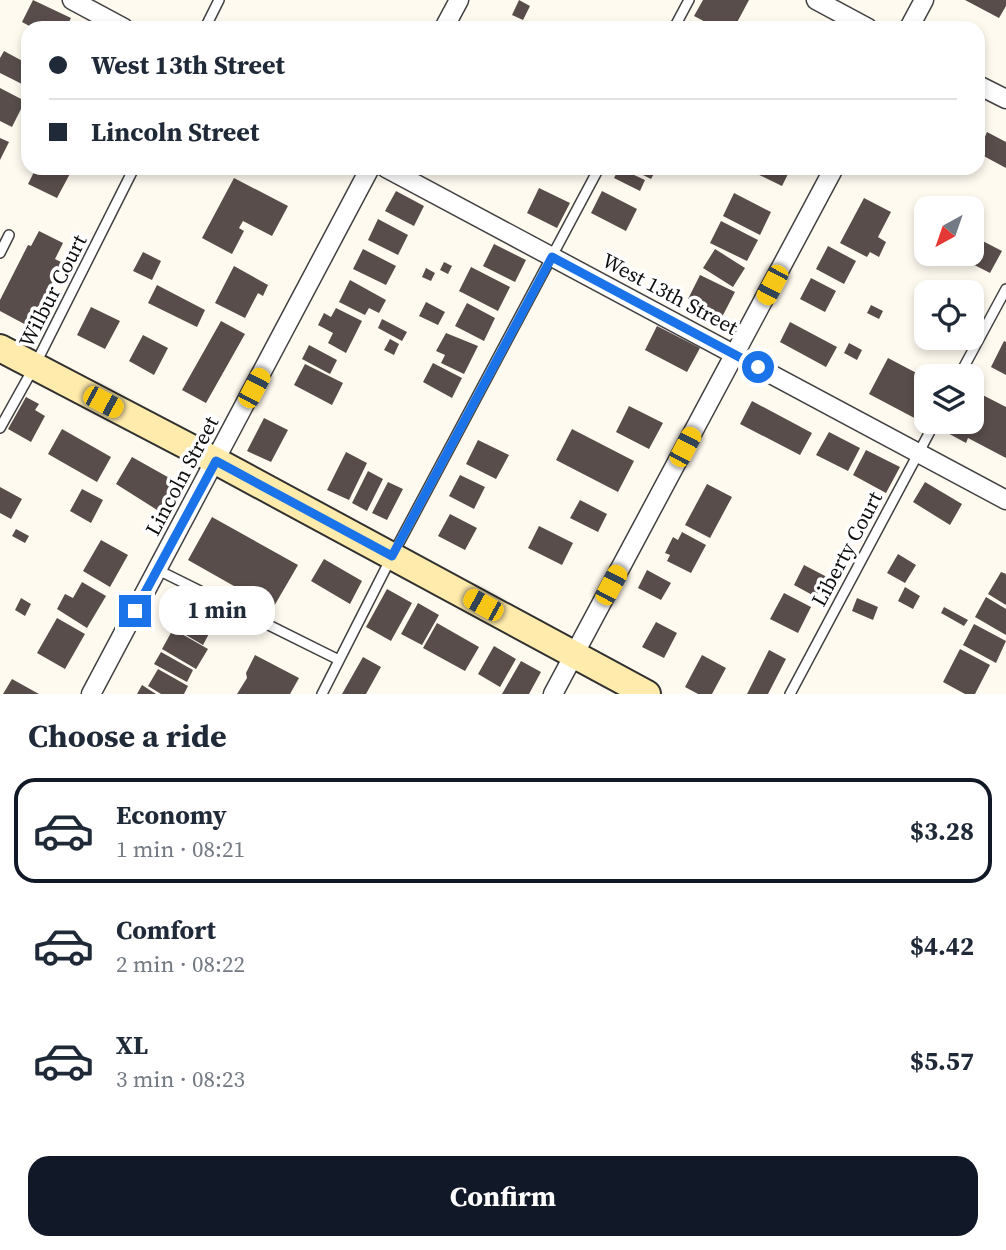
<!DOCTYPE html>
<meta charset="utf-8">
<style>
:root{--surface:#fff;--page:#f6f6f7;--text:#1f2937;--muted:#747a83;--line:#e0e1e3;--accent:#111827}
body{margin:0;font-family:"Source Serif 4",serif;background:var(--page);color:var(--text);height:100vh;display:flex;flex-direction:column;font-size:26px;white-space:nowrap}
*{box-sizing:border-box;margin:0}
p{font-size:23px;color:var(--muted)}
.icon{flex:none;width:38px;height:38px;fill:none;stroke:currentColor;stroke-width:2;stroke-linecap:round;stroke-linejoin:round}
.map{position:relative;height:694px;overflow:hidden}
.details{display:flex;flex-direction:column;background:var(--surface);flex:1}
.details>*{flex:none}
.hud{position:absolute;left:21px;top:21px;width:964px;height:154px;border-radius:21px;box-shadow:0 4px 10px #0003;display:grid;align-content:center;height:154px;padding:0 28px;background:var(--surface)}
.needle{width:46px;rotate:220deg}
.controls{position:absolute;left:914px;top:196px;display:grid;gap:14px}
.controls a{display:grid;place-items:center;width:70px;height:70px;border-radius:14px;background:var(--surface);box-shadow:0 4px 10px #0003;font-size:35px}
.end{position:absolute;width:32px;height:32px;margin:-16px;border:9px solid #1a73e8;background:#fff;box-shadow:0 0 0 4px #fff}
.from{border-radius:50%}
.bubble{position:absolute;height:49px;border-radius:21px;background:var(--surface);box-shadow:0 4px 10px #0003;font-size:23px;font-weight:700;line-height:49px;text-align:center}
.car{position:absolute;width:21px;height:42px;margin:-21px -10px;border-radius:9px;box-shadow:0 0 5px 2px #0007;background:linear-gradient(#f5c518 24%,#345 0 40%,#f5c518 0 76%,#345 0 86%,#f5c518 0)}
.hud b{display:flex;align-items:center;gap:24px;height:66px;font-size:26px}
.hud b+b{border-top:2px solid var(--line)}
.hud i{width:18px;height:18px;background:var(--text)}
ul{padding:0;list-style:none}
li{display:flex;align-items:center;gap:21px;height:105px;margin:0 14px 10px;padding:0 14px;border:4px solid transparent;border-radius:21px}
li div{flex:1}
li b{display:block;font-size:26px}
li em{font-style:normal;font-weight:700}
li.current{border-color:var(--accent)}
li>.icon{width:63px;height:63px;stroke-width:1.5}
h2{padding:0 28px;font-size:32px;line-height:84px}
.primary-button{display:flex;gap:14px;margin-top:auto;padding:14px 28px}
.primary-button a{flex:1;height:80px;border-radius:21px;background:var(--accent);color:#fff;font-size:28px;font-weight:700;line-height:80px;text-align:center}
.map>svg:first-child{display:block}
</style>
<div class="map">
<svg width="1006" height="694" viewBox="0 0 1006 694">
<rect width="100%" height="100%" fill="#fffaf0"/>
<!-- building -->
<path fill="#584d4a" d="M33 0 71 18 66 28H33L22 22Z
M519 0 530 6 523 20 512 15Z
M703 0H749L734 28H717L694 16Z
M965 0H1006V6L999 18Z
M4 51 28 64V87L0 73V58Z
M0 88 25 101 12 127 0 121Z
M987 132 1006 142V168L978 153Z
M0 138 9 142 0 160Z
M36 168H73L57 198 28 184Z
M619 168 645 180 640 191 614 178Z
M629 168H657L651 179Z
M757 168H791L782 186 755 173Z
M234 178 288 206 272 236 243 221 239 228 244 231 232 254 202 238Z
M539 188 570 203 557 228 527 213Z
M396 191 424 206 414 226 385 211Z
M602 191 637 209 626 231 591 213Z
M734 193 771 212 760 235 723 216Z
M864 198 891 212 878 237 886 242 879 257 870 252 867 257 840 243Z
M378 219 408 235 398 255 368 240Z
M721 221 758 240 747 261 710 243Z
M39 231 63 243 55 259 63 263 30 327 0 311V300L28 245 31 246Z
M971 235 1002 251 990 273 953 254H971Z
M494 244 526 260 515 282 483 266Z
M828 246 856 261 844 284 816 269Z
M363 249 396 266 386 285 353 269Z
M715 249 745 268 733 287 703 268Z
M143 252 161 261 152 280 133 271Z
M444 262 452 266 448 274 440 270Z
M234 266 268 285 263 296 258 293 245 318 215 303Z
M471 267 510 287 498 311 459 291Z
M426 268 435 273 431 281 422 277Z
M700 275 735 292 722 317 688 299Z
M811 278 836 291 825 312 800 299Z
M350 280 386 300 379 313 369 308 365 315 339 302Z
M157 285 205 310 197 327 148 303Z
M426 302 445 312 438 325 419 316Z
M467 303 495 318 484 341 455 326Z
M871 305 883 311 879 319 867 313Z
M91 307 120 321 105 349 77 335Z
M336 308 362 321 346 353 328 343 333 333 318 325 324 313 331 317Z
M382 319 407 332 402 341 378 328Z
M221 321 245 334 206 403 182 390Z
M790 322 837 347 826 367 780 342Z
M657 326 700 348 687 372 645 350Z
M446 333 478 346 464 374 441 363 445 355 436 351Z
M143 335 168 348 154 375 129 361Z
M390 339 399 344 394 355 384 350Z
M1004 341 1006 342V375L991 367Z
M849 343 862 350 857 360 844 353Z
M309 345 337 360 330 374 302 359Z
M888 358 926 378V414L922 422 869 394Z
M433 363 462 378 452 398 423 382Z
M305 364 343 383 332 405 294 385Z
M971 389 1006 407V458L968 438 966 443 944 431 946 427 943 425 945 422H971Z
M26 397 39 404 35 410 45 416 31 442 8 429Z
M752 401 812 433 800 455 740 424Z
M629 406 663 423 649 449 616 432Z
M264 418 288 430 271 462 247 451Z
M62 429 111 457 97 482 48 454Z
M572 429 634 461 618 492 556 460Z
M829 432 860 448 848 471 816 455Z
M478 440 509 455 496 479 466 464Z
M866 450 900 467 886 493 853 475Z
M346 452 367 463 349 500 327 490Z
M132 457 182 485 165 515 116 484Z
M368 471 383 479 367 511 352 503Z
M460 475 485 487 474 509 449 496Z
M388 482 403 489 387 520 372 513Z
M925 482 962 504 950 525 913 502Z
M707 484 732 497 710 538 685 525Z
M0 487 22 499 11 519 0 513Z
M82 489 103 500 91 523 70 511Z
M580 500 607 514 598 532 570 518Z
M450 514 477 528 465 550 438 536Z
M212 517 298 565 273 608 188 560Z
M539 526 573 543 562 565 528 548Z
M16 529 29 536 25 543 12 536Z
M682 532 706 545 691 573 667 561 670 555 665 553 673 537 678 540Z
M101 540 128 555 110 587 83 571Z
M898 554 916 565 905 583 887 573Z
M324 559 362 581 350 604 311 581Z
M804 565 827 577 816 597 794 585Z
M647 570 671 583 661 600 638 588Z
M1001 572 1006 574V605L988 594Z
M82 582 106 596 87 628 57 609 65 594 73 598Z
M905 587 920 596 913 609 898 601Z
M387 589 412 603 391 641 366 627Z
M784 593 811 607 798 633 770 619Z
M986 597 1006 609V635L975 617Z
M21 598 31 604 25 616 15 610Z
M857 598 878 607 873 620 852 611Z
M418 603 439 615 422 645 401 634Z
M944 607 968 620 964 626 941 613Z
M183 611 212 628 203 645 174 628Z
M57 618 85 634 65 669 37 653Z
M656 622 677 633 664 658 642 647Z
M437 623 479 647 465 671 423 648Z
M974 624 1006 641 996 663 963 645Z
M173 629 208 649 196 669 162 649Z
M494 646 516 659 500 687 478 674Z
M960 649 990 665 975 694H965L943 682Z
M769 650 786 659 768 694H747Z
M161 652 193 670 187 682 154 664Z
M255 655 299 678 290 694H237L247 678 246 673Z
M702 655 726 668 712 694H698L685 687Z
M363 657 381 667 366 694H342Z
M521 661 541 672 529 694H502Z
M158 669 188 686 184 694H161L148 686Z
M12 679 39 694H3Z
M142 685 156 694H137Z"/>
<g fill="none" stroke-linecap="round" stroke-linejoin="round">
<!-- service casing -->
<g stroke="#414141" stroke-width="12">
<path id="service" d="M205 28 219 0
M674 28 689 0
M0 253 9 235
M959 376 1006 289
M0 428 34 367 134 168
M158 570 339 660
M322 694 392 556 599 168
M790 694 935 422"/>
</g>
<!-- minor casing -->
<g stroke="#414141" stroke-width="21">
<path id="minor" d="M72 0 124 28
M816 0 868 28
M444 28 459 0
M909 28 924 0
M978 85 1006 99
M386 168 1006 500
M91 694 370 168
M553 694 834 168"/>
</g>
<!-- secondary casing -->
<g stroke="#303030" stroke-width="30">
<path id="secondary" d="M0 348 216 461 647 694"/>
</g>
<!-- service -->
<use href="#service" stroke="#fff" stroke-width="9"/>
<!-- minor -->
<use href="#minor" stroke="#fff" stroke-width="18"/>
<!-- secondary -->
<use href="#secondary" stroke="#ffebab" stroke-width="26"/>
</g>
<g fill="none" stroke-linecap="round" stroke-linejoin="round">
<!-- route -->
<path stroke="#1a73e8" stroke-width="9" d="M135 611 216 461 392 556 552 257 758 367"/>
</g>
<g text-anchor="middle" stroke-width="7" stroke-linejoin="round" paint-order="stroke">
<!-- street labels -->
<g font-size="21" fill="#0e0e0e" stroke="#fff">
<text transform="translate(53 291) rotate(-63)" y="7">Wilbur Court</text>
<text transform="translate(670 294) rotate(28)" y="7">West 13th Street</text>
<text transform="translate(182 476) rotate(-62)" y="7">Lincoln Street</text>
<text transform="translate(847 549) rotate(-62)" y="7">Liberty Court</text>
</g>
</g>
</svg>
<div class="controls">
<a><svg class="needle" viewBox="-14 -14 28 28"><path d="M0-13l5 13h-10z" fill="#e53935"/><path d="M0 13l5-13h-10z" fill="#747a83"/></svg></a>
<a><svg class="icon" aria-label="locate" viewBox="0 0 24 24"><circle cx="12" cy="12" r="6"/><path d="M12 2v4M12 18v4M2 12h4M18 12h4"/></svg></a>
<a><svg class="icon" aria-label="layers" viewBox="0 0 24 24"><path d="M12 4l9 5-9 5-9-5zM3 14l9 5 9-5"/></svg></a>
</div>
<i class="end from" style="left:758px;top:367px"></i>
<i class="end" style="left:135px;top:611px"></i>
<div class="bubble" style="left:159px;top:586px;width:116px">1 min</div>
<i class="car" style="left:772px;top:285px;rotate:208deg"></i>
<i class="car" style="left:254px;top:388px;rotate:28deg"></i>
<i class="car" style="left:103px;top:402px;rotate:118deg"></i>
<i class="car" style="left:685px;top:447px;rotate:28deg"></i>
<i class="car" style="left:611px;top:585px;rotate:28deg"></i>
<i class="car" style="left:483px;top:605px;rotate:299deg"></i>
<div class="hud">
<b><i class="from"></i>West 13th Street</b>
<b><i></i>Lincoln Street</b>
</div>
</div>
<section class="details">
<h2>Choose a ride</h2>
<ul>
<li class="current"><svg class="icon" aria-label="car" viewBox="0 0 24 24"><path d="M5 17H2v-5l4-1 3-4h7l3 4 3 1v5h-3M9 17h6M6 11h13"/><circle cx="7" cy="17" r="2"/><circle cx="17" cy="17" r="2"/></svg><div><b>Economy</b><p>1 min · 08:21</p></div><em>$3.28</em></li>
<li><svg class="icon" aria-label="car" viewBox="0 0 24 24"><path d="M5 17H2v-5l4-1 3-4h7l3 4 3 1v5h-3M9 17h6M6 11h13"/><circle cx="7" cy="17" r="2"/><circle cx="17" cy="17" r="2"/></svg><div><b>Comfort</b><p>2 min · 08:22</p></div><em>$4.42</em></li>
<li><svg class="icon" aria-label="car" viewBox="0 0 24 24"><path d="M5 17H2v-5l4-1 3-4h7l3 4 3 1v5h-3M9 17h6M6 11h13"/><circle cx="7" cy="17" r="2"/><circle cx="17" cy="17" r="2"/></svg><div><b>XL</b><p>3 min · 08:23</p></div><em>$5.57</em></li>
</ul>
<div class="primary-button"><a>Confirm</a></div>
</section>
